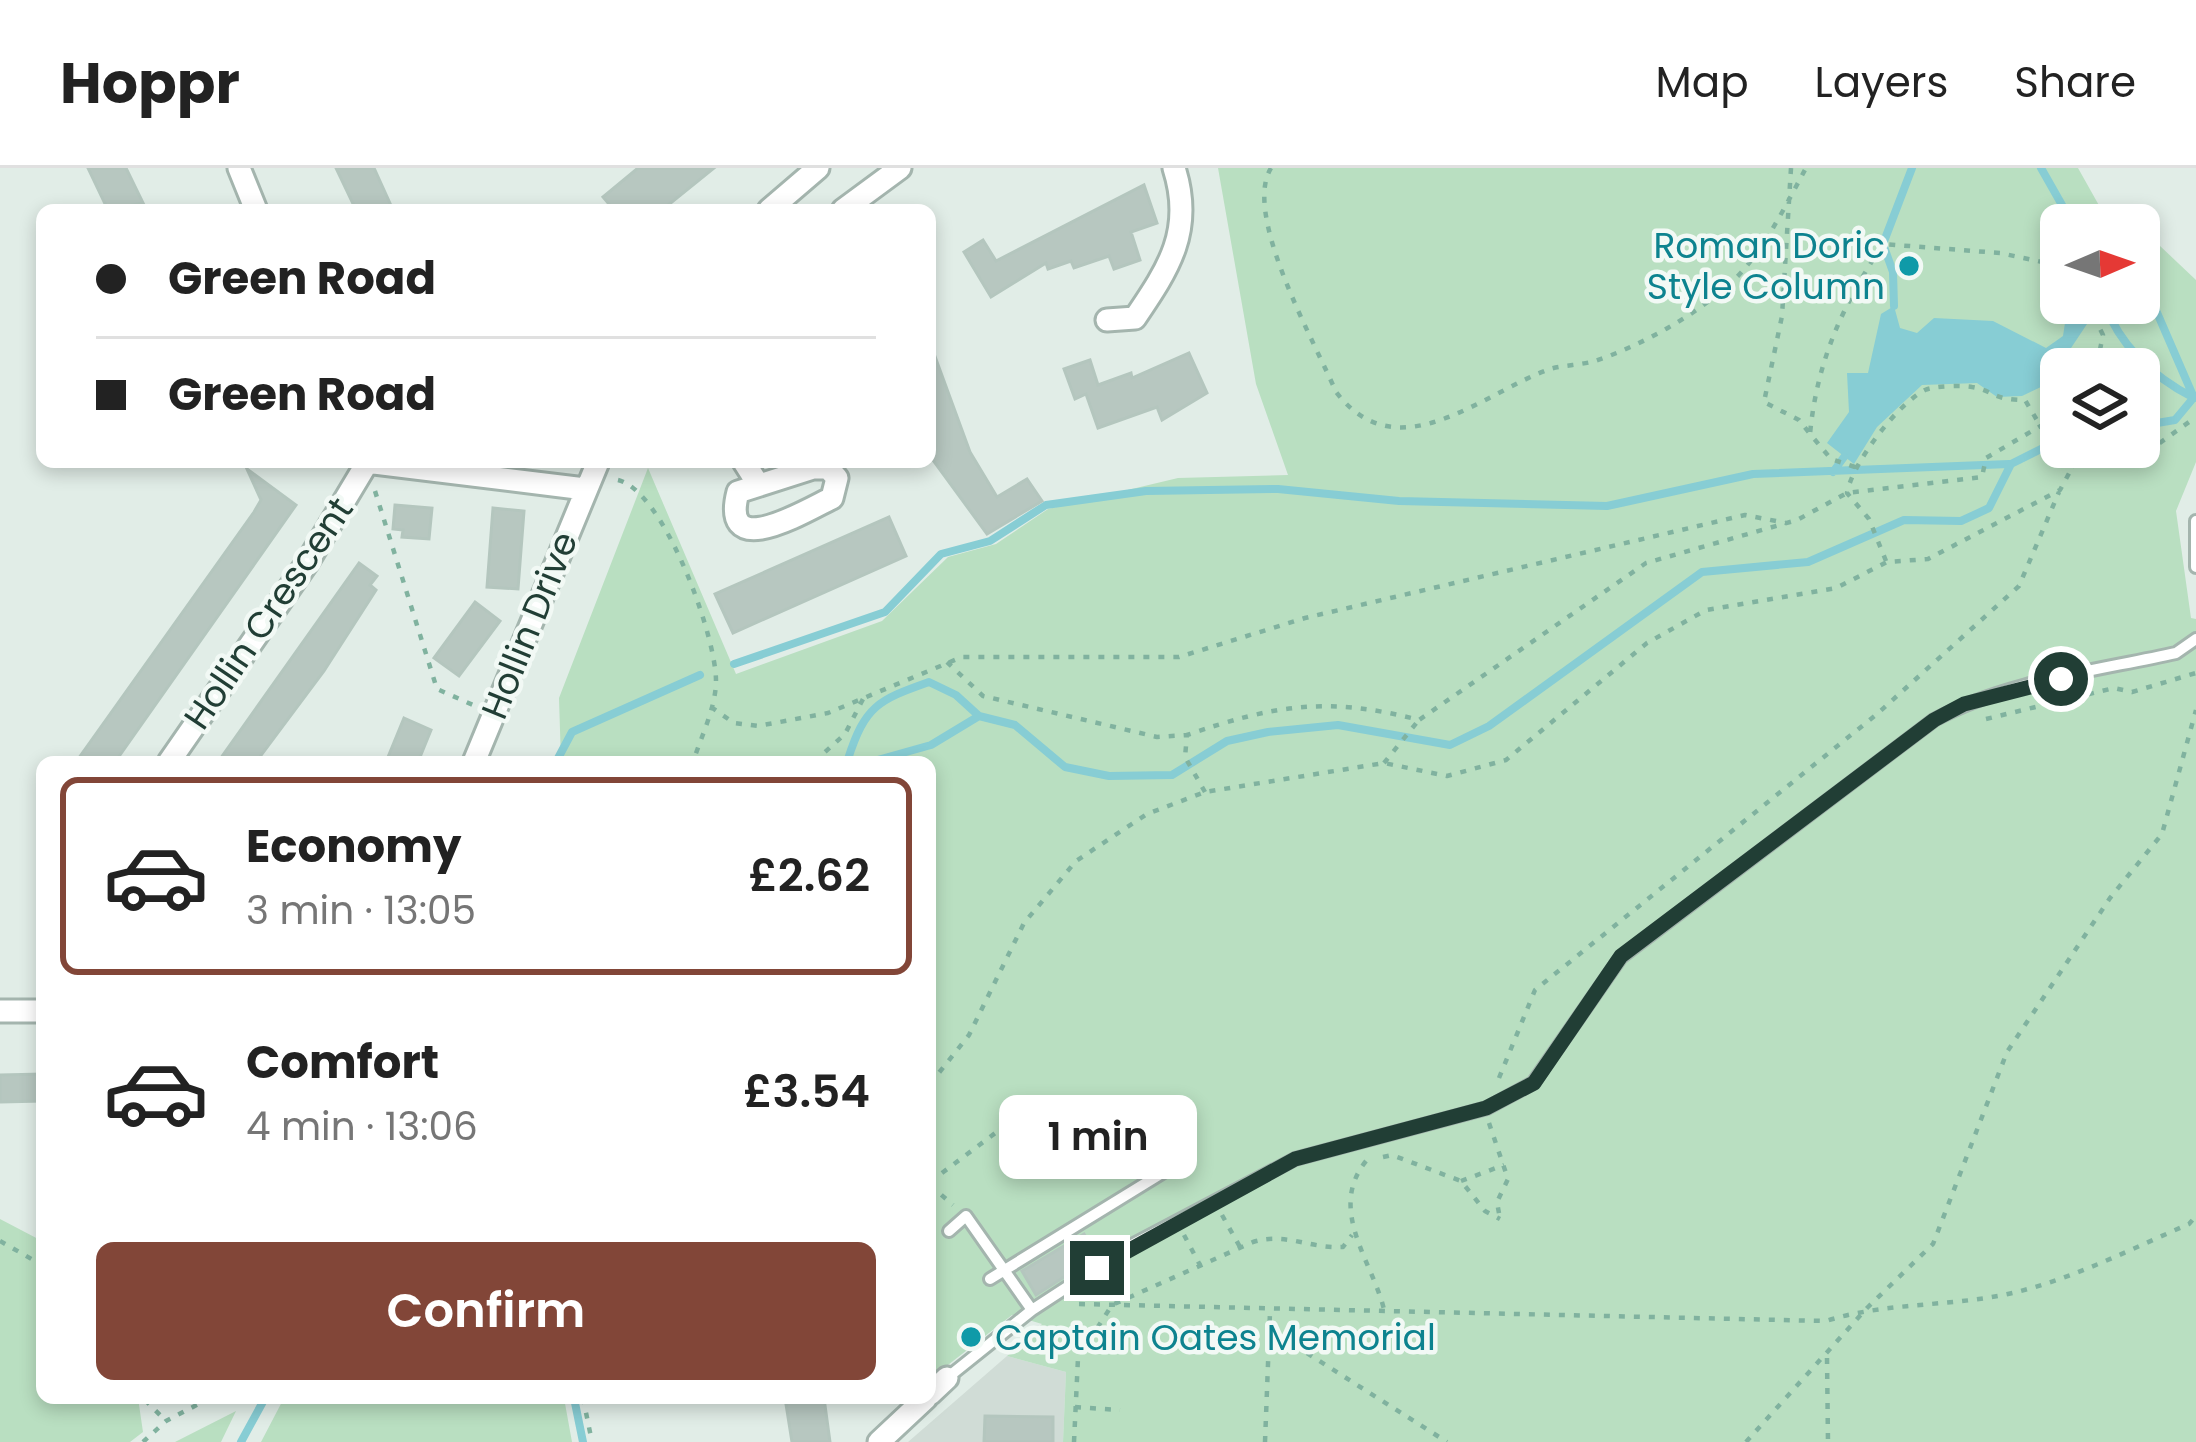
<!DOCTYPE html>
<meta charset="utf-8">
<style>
:root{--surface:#fff;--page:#f6f6f6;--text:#222;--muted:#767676;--line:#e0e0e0;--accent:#824638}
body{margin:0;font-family:Poppins,sans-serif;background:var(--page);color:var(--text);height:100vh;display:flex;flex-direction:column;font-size:45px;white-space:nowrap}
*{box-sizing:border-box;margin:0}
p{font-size:39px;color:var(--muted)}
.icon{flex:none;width:66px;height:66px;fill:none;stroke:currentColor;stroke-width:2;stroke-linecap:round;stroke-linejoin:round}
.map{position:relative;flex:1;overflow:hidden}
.drawer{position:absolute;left:36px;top:588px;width:900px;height:648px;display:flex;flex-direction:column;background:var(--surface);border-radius:18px;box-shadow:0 6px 18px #0003}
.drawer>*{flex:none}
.top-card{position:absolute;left:36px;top:36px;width:900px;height:264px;border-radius:18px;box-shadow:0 6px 18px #0003;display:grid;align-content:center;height:264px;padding:0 60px;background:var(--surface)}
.needle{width:78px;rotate:88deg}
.controls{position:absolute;left:2040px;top:36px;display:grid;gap:24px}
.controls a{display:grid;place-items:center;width:120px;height:120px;border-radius:18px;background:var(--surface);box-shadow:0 6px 18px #0003;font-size:60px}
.end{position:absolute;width:54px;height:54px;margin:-27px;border:15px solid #213e35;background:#fff;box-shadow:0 0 0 6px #fff}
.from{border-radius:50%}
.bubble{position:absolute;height:84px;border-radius:18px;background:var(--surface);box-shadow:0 6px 18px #0003;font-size:39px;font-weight:600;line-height:84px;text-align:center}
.top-card b{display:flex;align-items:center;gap:42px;height:114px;font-size:45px}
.top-card b+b{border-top:3px solid var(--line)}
.top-card i{width:30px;height:30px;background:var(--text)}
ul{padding:21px 0 0;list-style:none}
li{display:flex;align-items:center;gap:36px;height:198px;margin:0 24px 18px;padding:0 36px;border:6px solid transparent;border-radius:18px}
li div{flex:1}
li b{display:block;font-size:45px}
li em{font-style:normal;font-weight:600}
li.active{border-color:var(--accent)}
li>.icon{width:108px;height:108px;stroke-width:1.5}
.primary-button{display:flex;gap:24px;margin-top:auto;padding:24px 60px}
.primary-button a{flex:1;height:138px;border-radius:18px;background:var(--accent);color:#fff;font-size:48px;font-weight:600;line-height:138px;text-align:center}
header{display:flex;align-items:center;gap:72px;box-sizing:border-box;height:168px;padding:0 60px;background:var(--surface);border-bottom:3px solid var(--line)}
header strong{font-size:57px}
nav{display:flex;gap:66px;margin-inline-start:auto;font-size:42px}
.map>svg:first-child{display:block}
</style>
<header>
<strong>Hoppr</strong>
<nav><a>Map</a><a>Layers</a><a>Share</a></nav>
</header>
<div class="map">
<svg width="2196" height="1274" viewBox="0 0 2196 1274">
<rect width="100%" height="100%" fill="#e1ede7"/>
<!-- built -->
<path fill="#d0dcd6" d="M1007 1188 1066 1204 1063 1274H908Z"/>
<!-- green -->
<path fill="#b9dfc1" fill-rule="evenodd" d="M1218 0H2078L2110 57H2061V135H2139V69L2159 77 2196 112V294L2176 343 2191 450 2196 451V1274H1063L1066 1204 1007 1188 1042 1156 1012 1147 930 1211V594H561L559 530 648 300 736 506 882 453 948 389 996 376 1048 341 1178 310 1288 307 1256 216ZM2061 201H2139V279H2061Z
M0 1051 42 1073V1230H138L143 1264 130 1274H0Z
M284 1230H564L572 1274H261Z
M236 1243 221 1274H175Z"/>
<!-- water -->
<path fill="#87cdd4" d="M2068 135H2085L2091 150 2047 216 2022 228 1997 229 1977 215 1922 217 1877 259 1854 296 1827 275 1849 244 1847 205H1868L1881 146 1894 138 1900 160 1917 165 1934 150 1993 153 2046 180 2063 168Z"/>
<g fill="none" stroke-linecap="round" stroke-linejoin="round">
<!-- stream -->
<path stroke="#87cdd4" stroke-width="8" d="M2041 0 2062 37 2066 57
M2139 103 2194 230
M2104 135C2121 180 2153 209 2194 230
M1894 138 1893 104 1883 76 1912 0
M2139 258 2175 252 2195 228
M1833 304 1844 289
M734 496 885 444 941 386 990 373 1046 337 1146 323 1278 321 1399 333 1607 338 1753 306 2009 296
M848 591C865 538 878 532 929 514L956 527 979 548
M556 594 572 564 700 507
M844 594 874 593 931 577 979 548 1015 557 1065 599 1109 608 1172 607 1227 573 1268 564 1338 557 1450 577 1489 558 1702 404 1808 394 1904 352 1961 353 1989 340 2011 296 2061 271
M574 1230 583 1274
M241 1274 265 1230"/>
</g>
<!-- building -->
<path fill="#b7c7c0" stroke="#b4c6be" stroke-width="3" d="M88 0H126L143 35 108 42Z
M336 0H374L393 42H356Z
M638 0H714L662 42H614L603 29Z
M1144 17 1157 55 1131 64 1140 92 1114 101 1109 88 1074 100 1071 93 1048 101 1046 95 991 129 964 84 983 72 996 93Z
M933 183 970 284 997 329 1027 311 1042 333 987 366 930 288Z
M1189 185 1207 225 1162 252 1157 239 1098 260 1086 226 1075 231 1064 201 1090 192 1098 217 1131 205 1132 210Z
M247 301 296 337 115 594H76L254 344 261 332Z
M395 337 432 340 429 371 402 369 403 362 393 361Z
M493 340 524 343 518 421 487 419Z
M889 349 906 388 733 465 715 426Z
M359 395 377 408 370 417 376 422 324 503 256 594H218Z
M475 434 500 453 459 508 434 490Z
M404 550 431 562 418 594H386Z
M42 906V933L0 934V907Z
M1084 1066 1097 1088 1036 1127 1022 1103Z
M785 1230H824L830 1274H792Z
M985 1248 1053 1249V1274H984Z"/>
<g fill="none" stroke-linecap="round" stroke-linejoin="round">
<!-- lane casing -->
<g stroke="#a4b5ae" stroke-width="16">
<path id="lane" d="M2196 353V399
M949 1063 966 1048 1032 1142
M990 1111 1167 1002
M947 1210 1032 1142 1130 1078 1295 991 1487 940 1533 915 1621 789 1934 552C2007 513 2095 503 2176 485L2196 471"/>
</g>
<!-- street casing -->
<g stroke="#a4b5ae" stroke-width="27">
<path id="street" d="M239 0 256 42
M769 42 818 0
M843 42 900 0
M1107 152 1135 150C1169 100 1194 62 1174 0
M366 294 585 321
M744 294 758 316
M813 300H828L837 310 832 330C807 342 719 396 738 324Z
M169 594 307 395 367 295
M474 594 598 294
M0 843H42
M930 1226 947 1210
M879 1274 926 1230"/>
</g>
<!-- path -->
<path stroke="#80b29f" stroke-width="4.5" stroke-dasharray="6 9" stroke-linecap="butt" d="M1271 0C1242 47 1315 174 1336 224 1398 305 1482 225 1550 201 1564 197 1581 197 1595 193 1643 177 1702 144 1737 109 1765 80 1787 35 1806 0
M1791 0 1782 148 1764 234 1799 252 1810 266
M2087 135 2103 167 2096 201
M2056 251 2061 266
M2065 279 2073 298
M2073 298 2154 279 2196 249
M1855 299 1831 291 1810 266C1817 192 1843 137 1883 76L2000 85 2061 98
M618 312C664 323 716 467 716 513 716 539 701 569 693 594
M375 323 437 521 473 537
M1886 393 1869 351 1847 325C1852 296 1897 236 1925 222 1934 218 1962 217 1972 219 1995 223 1992 232 2025 232L2041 259
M947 494 983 528 1157 569 1187 567
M711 539 734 555 758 558 828 545 962 489H1179L1305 450 1745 347 1786 355
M1986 551 2114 520 2132 524 2196 505
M814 594 845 566 864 529
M1384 595 1418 553
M1205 624 1185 589 1187 567C1274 537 1328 528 1419 552L1646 395 1797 352 1847 325 1982 309 1986 290 2061 246
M1499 910 1535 822 1877 546 2019 418 2059 324
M930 916 969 867 1024 755 1076 693 1147 646 1205 624 1384 595 1447 608 1506 592 1647 475 1706 442 1836 420 1887 394 1928 391 2060 322 2073 298
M1489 955 1508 1011 1497 1034 1500 1051
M1383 989 1392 987 1461 1013 1485 1043 1500 1051
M1366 993C1326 1043 1375 1096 1385 1146
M1461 1013 1504 997
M930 1014 1014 951
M930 1017 953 1037
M1222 1047 1240 1079
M1184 1067 1201 1099
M0 1073 42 1097
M1079 1136 1826 1153C1886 1134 1947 1139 2008 1126 2071 1112 2131 1081 2189 1056L2196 1048
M1269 1161 1447 1274
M1827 1190 1828 1274
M583 1230 592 1274
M145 1232 166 1253
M1075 1239 1120 1242
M143 1274 166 1253 210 1230
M1074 1274 1078 1190 1112 1137 1253 1074C1286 1064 1310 1081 1343 1079L1352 1067
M1265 1274 1270 1144
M1746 1274 1867 1140 1933 1076 2007 884 2110 730 2162 666 2196 542"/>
<!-- lane -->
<use href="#lane" stroke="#fff" stroke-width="10"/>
<!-- street -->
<use href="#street" stroke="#fff" stroke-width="21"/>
</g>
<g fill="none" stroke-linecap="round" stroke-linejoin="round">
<!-- route -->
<path stroke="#213e35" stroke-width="15" d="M1097 1100 1295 991 1486 940 1534 915 1621 788 1934 552 1964 536 2061 511"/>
</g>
<!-- markers -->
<g fill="#0f9aa8" stroke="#f2f9f5" stroke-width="4.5">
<circle cx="1909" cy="98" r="12"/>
<circle cx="971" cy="1169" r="12"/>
</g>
<g text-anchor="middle" stroke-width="9" stroke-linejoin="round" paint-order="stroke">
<!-- culture labels -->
<g font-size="36" fill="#0d838f" stroke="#f2f9f5" text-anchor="end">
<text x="1885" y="90">Roman Doric<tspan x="1885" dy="41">Style Column</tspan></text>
<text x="995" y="1182" text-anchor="start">Captain Oates Memorial</text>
</g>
<!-- street labels -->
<g font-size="36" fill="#213e35" stroke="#f2f9f5">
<text transform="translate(268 445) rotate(-56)" y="13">Hollin Crescent</text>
<text transform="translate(529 457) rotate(-68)" y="13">Hollin Drive</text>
</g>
</g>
</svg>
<div class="controls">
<a><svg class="needle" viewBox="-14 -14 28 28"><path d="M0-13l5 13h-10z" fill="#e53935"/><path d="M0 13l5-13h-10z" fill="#767676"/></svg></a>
<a><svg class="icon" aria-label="layers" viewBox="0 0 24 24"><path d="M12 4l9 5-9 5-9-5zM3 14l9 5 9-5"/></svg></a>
</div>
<i class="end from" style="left:2061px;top:511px"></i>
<i class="end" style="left:1097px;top:1100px"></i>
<div class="bubble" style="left:999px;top:927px;width:198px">1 min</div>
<div class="top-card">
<b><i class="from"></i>Green Road</b>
<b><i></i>Green Road</b>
</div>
<section class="drawer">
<ul>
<li class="active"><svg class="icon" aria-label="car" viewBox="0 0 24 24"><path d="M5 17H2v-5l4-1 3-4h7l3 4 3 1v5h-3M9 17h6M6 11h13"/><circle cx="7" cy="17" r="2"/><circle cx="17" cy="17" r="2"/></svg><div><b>Economy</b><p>3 min · 13:05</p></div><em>£2.62</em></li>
<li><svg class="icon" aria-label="car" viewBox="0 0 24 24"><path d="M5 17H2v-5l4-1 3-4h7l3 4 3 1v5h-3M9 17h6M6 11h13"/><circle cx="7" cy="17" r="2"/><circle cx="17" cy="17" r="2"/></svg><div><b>Comfort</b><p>4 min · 13:06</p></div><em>£3.54</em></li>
</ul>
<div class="primary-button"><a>Confirm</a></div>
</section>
</div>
